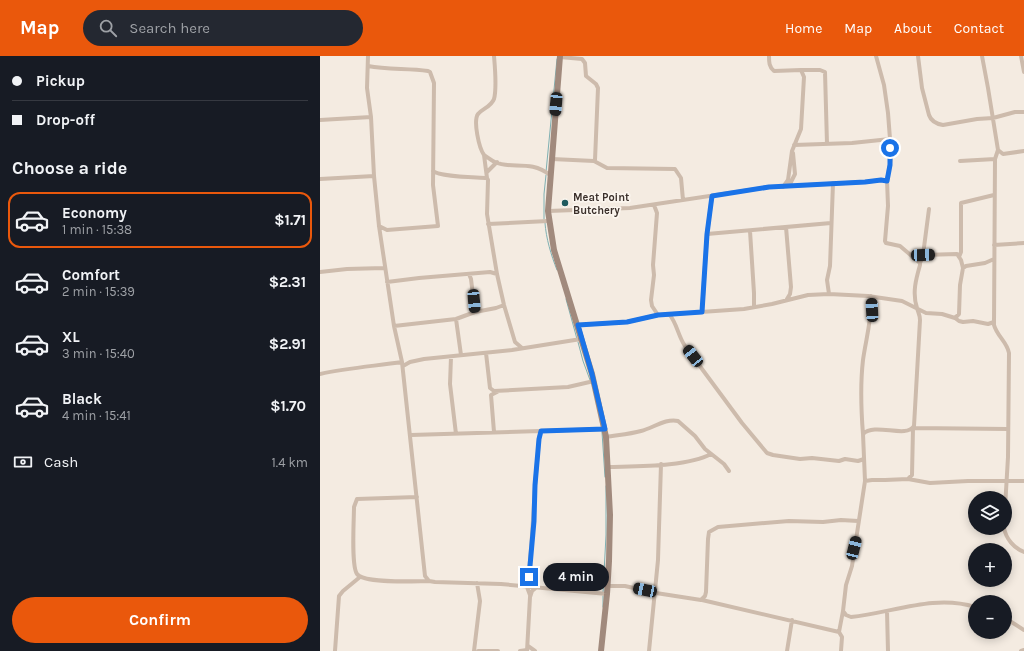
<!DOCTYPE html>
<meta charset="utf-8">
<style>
:root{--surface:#171b24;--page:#242831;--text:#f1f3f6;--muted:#9ea1a6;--line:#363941;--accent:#ea580c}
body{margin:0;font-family:Karla,sans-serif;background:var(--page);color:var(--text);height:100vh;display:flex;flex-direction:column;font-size:15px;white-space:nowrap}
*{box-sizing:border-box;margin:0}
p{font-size:13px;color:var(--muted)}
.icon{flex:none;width:22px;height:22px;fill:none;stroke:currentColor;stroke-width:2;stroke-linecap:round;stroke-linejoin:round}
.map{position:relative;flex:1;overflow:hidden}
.panel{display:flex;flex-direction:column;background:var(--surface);width:320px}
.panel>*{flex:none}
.hud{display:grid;align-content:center;height:88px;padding:0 12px;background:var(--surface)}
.fabs{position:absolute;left:648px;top:435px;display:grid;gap:8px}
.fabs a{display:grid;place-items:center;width:44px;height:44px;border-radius:50%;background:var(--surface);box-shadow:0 2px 10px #0003;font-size:20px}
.end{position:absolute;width:18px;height:18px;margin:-9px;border:5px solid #1a73e8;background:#fff;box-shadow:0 0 0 2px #fff}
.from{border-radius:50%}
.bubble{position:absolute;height:28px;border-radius:14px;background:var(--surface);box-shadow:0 2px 10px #0003;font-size:13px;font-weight:700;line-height:28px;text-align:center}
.car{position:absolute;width:12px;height:24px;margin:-12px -6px;border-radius:5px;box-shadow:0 0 3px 1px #0007;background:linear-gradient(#222 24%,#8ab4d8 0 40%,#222 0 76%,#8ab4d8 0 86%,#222 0)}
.hud b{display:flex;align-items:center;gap:14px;height:38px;font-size:15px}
.hud b+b{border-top:1px solid var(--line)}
.hud i{width:10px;height:10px;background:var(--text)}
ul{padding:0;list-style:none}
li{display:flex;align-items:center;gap:12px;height:56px;margin:0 8px 6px;padding:0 4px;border:2px solid transparent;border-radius:12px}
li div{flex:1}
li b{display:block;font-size:15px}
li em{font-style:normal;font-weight:700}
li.on{border-color:var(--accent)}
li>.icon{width:36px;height:36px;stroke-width:1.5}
h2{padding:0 12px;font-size:18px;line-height:48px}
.pay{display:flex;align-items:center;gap:10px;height:44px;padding:0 12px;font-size:15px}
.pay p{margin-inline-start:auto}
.action{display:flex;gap:8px;margin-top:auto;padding:8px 12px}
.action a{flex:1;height:46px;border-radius:24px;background:var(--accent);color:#fff;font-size:16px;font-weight:700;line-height:46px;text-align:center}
header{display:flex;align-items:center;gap:24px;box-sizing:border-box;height:56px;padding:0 20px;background:var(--accent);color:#fff}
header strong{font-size:19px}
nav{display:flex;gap:22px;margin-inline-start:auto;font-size:14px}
.search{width:280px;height:36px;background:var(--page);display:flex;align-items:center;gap:10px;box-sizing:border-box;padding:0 14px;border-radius:22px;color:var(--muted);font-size:15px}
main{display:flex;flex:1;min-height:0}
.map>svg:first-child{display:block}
</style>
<header>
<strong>Map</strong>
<div class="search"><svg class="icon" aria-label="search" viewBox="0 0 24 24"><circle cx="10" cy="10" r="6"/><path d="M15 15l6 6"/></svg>Search here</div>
<nav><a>Home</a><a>Map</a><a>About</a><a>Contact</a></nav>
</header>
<main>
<section class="panel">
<div class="hud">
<b><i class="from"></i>Pickup</b>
<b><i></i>Drop-off</b>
</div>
<h2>Choose a ride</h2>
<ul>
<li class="on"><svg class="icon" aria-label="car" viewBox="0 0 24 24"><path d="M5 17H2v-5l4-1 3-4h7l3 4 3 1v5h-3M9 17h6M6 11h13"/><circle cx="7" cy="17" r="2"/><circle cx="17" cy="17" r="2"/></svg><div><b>Economy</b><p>1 min · 15:38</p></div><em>$1.71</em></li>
<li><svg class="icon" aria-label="car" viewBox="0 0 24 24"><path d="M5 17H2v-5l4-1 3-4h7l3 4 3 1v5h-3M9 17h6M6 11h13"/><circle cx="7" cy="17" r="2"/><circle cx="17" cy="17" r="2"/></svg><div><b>Comfort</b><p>2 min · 15:39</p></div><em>$2.31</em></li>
<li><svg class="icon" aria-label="car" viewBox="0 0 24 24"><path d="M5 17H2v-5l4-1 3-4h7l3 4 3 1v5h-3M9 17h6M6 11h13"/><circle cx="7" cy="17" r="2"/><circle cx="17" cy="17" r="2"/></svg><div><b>XL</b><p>3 min · 15:40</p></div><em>$2.91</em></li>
<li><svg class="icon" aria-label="car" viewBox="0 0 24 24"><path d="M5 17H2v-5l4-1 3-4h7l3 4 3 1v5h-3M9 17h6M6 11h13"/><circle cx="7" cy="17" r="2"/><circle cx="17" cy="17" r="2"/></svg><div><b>Black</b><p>4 min · 15:41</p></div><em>$1.70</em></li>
</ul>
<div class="pay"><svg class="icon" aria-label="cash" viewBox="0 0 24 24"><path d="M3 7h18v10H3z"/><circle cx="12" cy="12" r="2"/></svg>Cash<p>1.4 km</p></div>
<div class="action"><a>Confirm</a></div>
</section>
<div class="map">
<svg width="704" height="595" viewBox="0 0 704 595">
<rect width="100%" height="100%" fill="#f4ebe1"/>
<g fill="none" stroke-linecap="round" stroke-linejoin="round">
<!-- stream -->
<path stroke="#7fb0b2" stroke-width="1" d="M226 116 237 3
M224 163V138L226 119
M225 167C226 182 231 199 237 214
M246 243 257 283
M258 286 263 305 270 324
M282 376 285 421
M283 537 286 479V430
M283 551V540"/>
<!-- minor -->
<path stroke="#cdbbac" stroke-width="4" d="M48 0 47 32 51 61 54 120 59 170 74 270 82 306 105 520 109 525 115 526 181 528 287 538
M174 0C175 12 177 32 174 43 171 51 163 52 158 58 153 65 159 92 164 99 167 101 171 104 175 106 192 114 210 103 230 119
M449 0C449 6 449 11 454 15L481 14 484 21 481 73 472 95 468 124 463 131
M556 0 564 29 568 57 570 83 571 102 567 124 568 150 565 185 566 187 580 190 600 207V209C596 223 592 237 597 252 598 256 600 259 600 264L594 370C586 383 555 366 543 378L545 425 532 510 526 529 523 555 526 559 531 561C572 557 614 538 655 551
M598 0 602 32 609 59C611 65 617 68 623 69L657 63 673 62 695 56H704
M662 0 668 32 678 94 675 103 674 269C677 280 687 286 689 297L688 401 685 452
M701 0 704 16
M240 1 262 3 265 7 266 20 276 28 278 32 275 104
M48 10C68 14 88 12 108 15L110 16 114 27 113 129 118 170 67 174 59 170
M481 14H500L505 16 507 88
M0 64 51 61
M474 89 532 87 570 83
M678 94 683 98 704 95
M164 99 167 122
M232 103 274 105 287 112 355 113 361 122 363 144
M640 105 675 103
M113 115C120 121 156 121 167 122L168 124 167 158 177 218 184 249 195 286 202 292
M167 116 177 106
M0 123 54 120
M469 130 475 118 473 97
M334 149 337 157 333 209 334 219 331 244 332 250 338 259
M228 155 310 152 449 131 545 126 561 124 567 125
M168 168 228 165
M466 171 471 231 470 238 467 243
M430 175 434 237V251
M387 178 511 167
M674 189 704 187
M603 199 637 198 641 204 643 212
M639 201 641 196V147L674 139
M600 207 603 199 609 153
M0 216 27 213 64 212
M149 218 151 223 155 256
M67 226 99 222 170 216 177 218
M509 238 507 224 510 210 513 127
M382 256 387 178 392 140
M349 258C357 267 358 280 365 290L422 367 447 397 453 399 480 403 492 402 519 405 525 403 538 405 544 403
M635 262 639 265 643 266 653 265 668 268 674 266
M136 263 141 299
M258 269 307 266 338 259 424 253 452 248 488 239 509 238 548 240 582 245 606 257 622 258 635 262 639 258 640 229 643 212 646 210 665 207 674 203
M74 270 136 263 155 256 176 252 184 249
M166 297 170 332 174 335 248 331 274 325
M131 301 130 328 136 378
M83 310 90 306 104 303 192 294 261 283
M0 318C27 312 55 310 82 306
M174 376 171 339 177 336
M543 378C541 353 540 330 543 304 546 282 552 264 551 240
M91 379 285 373
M286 381C298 379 310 378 321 375 333 372 346 362 358 365L375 380 385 393 404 408 409 415
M288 411C316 410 367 411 391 398
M588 423 592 419 593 372 688 373
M545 425 552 424H565L588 423 610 427 648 425H704
M97 441 37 443 34 451C34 463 31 510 37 518 44 528 96 525 109 525
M684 472C686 483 694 492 704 496
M287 530H305L336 537 381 544 385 540 386 536 388 483 389 476 398 471 469 465 503 466 521 464 538 465
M210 539 207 531C213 489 213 447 217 406 219 396 217 385 221 375
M382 544 519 576 522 581 521 595
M567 555 568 595
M685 562 704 574
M519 576 523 555
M208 590 215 595
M15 595 19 540 23 535 40 521
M154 595 160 545 157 527
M158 595H178
M200 595 207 594
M207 595 210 541 212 535 217 531
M329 595 338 504 341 408
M467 595 472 564
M701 595 704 594"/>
<!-- secondary -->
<path stroke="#a18a7d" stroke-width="6" d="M240 0 228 155 234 194 272 318 286 381 290 459 289 505 287 538 281 595"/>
</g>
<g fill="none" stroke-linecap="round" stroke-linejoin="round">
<!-- route -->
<path stroke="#1a73e8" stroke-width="5" d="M209 521 214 465 215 429 219 383 221 375 285 373 272 318 258 269 307 266 338 259 382 256 387 178 392 140 449 131 545 126 561 124 567 125 570 109V92"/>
</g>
<!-- markers -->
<circle fill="#1f5a5e" stroke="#fbf5ee" stroke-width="1.5" cx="245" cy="147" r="4"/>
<g text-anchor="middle" stroke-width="3.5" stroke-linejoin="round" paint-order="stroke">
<!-- poi labels -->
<g font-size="11" font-weight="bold" fill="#3b302b" stroke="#fbf5ee" text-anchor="start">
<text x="253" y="145">Meat Point<tspan x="253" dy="13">Butchery</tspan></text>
</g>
</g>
</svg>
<div class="fabs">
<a><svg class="icon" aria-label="layers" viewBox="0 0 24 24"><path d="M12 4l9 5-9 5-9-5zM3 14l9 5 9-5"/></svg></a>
<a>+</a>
<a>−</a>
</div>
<i class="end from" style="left:570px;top:92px"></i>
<i class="end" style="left:209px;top:521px"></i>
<div class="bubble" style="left:223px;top:507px;width:66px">4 min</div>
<i class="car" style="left:236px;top:48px;rotate:185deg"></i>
<i class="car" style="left:603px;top:199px;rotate:88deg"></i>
<i class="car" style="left:154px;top:245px;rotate:175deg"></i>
<i class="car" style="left:552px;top:254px;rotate:357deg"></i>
<i class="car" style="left:373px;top:300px;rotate:322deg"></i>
<i class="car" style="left:534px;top:492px;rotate:14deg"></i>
<i class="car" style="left:325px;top:534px;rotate:282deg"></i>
</div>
</main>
